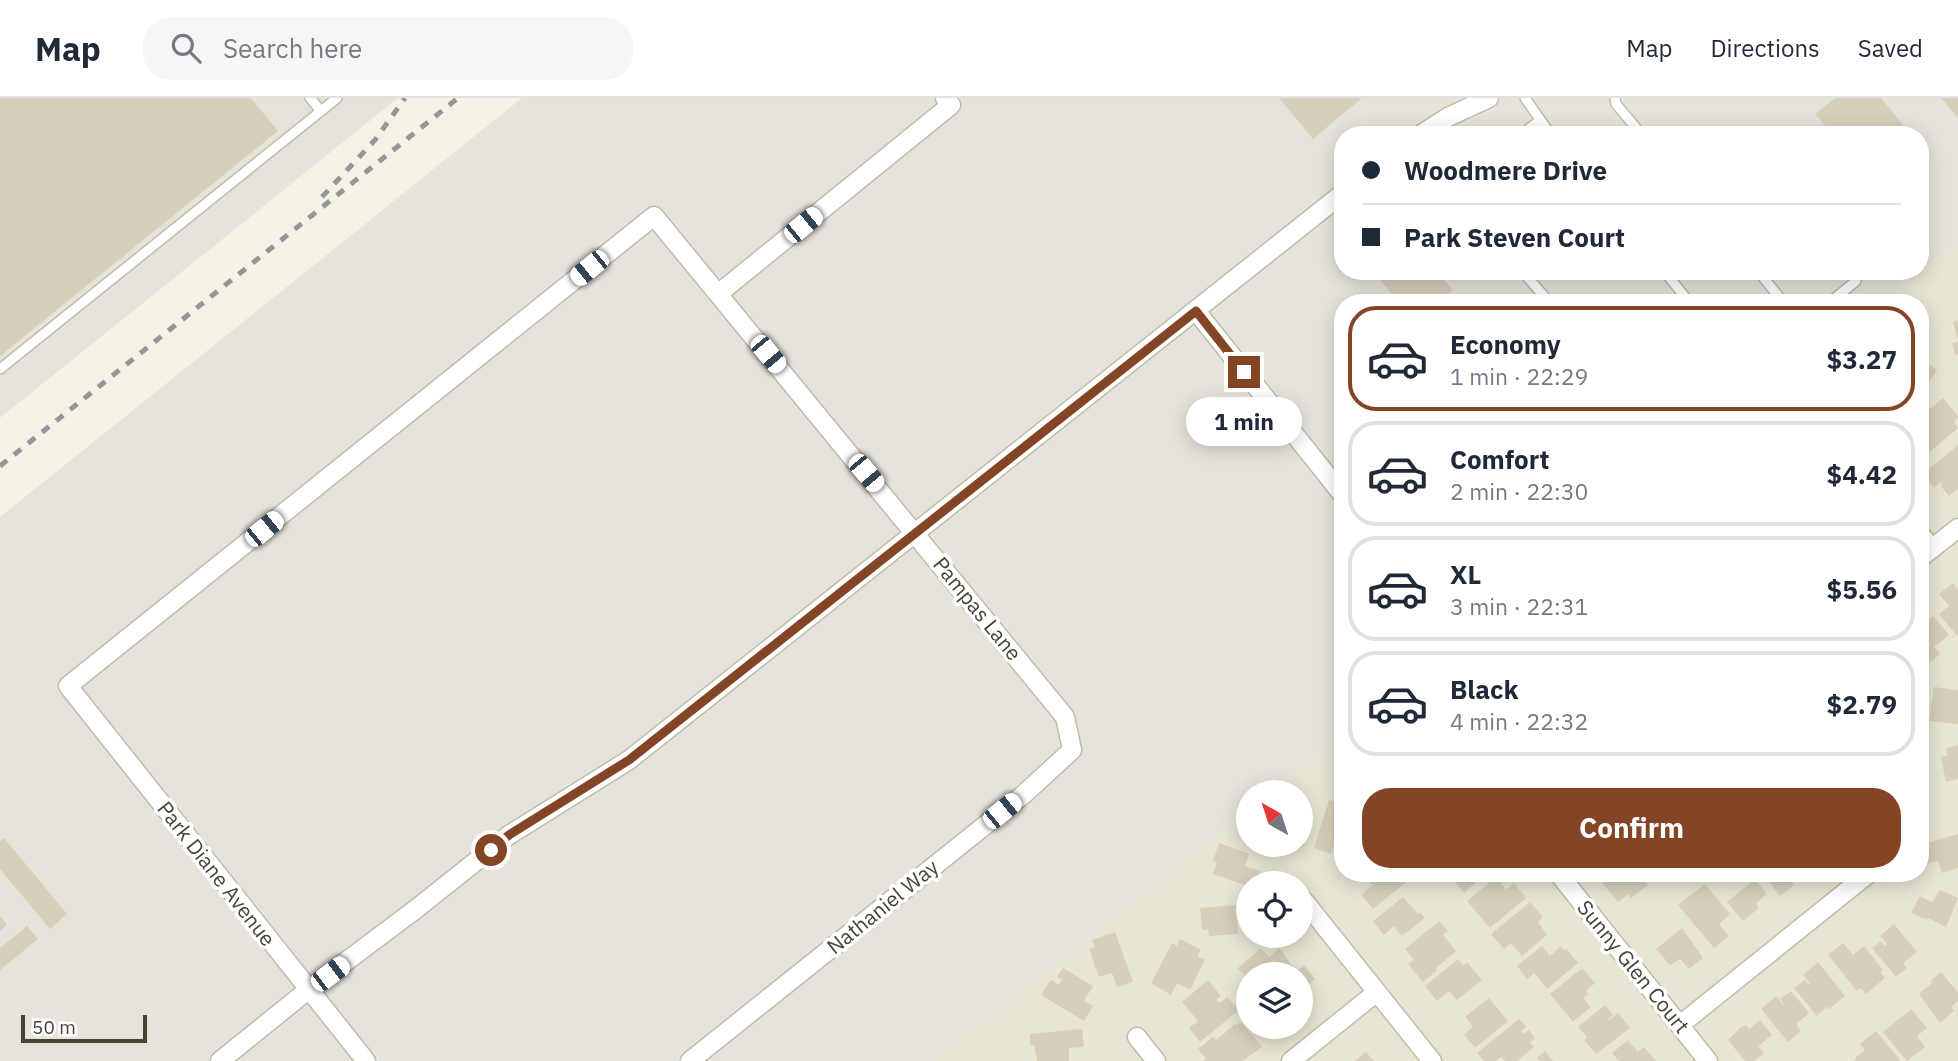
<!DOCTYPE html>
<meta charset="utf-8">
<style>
:root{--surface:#fff;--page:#f6f6f7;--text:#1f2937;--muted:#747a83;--line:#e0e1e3;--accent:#844426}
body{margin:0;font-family:"IBM Plex Sans",sans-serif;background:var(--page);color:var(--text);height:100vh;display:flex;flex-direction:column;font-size:26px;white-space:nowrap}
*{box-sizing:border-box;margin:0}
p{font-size:23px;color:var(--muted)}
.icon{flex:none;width:38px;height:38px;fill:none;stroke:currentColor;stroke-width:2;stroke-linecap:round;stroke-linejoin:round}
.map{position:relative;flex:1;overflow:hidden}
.drawer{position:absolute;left:1334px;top:196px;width:595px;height:588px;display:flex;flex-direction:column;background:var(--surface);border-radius:28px;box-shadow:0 4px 18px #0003}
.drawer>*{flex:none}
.guide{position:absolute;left:1334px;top:28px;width:595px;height:154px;border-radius:28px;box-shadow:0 4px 18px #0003;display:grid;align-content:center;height:154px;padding:0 28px;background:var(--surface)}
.needle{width:46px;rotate:321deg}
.tools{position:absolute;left:1236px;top:682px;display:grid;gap:14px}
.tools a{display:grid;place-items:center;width:77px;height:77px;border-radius:50%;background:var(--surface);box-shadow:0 4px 18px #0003;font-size:35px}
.scale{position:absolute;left:21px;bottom:18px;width:126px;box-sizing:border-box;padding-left:7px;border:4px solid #474335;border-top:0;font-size:19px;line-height:24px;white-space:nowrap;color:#474335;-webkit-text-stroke:5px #fff;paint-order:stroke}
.end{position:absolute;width:32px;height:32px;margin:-16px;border:9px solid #844426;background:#fff;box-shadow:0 0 0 4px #fff}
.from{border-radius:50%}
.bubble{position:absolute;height:49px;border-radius:24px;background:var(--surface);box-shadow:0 4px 18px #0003;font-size:23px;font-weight:800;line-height:49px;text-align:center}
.car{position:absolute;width:21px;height:42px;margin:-21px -10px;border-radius:9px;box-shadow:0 0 5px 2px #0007;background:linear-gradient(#fff 24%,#345 0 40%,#fff 0 76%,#345 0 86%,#fff 0)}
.guide b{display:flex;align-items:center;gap:24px;height:66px;font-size:26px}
.guide b+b{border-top:2px solid var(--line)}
.guide i{width:18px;height:18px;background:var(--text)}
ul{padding:12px 0 0;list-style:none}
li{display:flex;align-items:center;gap:21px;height:105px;margin:0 14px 10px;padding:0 14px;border:4px solid var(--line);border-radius:28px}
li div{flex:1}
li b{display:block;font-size:26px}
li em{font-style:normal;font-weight:800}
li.active{border-color:var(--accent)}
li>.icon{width:63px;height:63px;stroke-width:1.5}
.cta{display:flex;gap:14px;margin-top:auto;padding:14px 28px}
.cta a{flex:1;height:80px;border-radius:28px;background:var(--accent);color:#fff;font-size:28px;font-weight:800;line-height:80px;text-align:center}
header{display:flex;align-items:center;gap:42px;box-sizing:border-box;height:98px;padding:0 35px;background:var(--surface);border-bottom:2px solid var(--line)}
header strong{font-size:33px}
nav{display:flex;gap:38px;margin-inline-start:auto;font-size:24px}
.search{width:490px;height:63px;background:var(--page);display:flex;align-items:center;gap:18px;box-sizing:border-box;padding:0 24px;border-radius:28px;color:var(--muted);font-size:26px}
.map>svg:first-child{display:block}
</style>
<header>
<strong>Map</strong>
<div class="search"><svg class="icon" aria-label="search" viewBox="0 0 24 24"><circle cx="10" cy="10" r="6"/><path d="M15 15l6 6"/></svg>Search here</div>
<nav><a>Map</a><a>Directions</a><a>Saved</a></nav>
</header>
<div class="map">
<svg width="1958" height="963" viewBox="0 0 1958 963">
<rect width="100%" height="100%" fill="#f4f2e6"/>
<!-- residential -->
<path fill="#e8e5d4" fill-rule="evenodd" d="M1958 145V963H934L1248 713V747H1300V695H1270L1342 637V775H1920V205H1883ZM1248 786H1300V838H1248ZM1248 877H1300V929H1248Z"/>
<!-- industrial -->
<path fill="#e6e3db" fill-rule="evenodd" d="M0 0H398L0 320Z
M522 0H1958V145L1883 205H1342V637L1270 695H1248V713L934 963H0V419ZM1342 37H1920V173H1342Z"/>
<!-- building -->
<path fill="#d6d0bb" d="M0 0H251L278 33 0 258Z
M1279 0H1362L1313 41Z
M1835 0H1881L1911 37H1829L1831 35 1815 16Z
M1941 0H1958V20Z
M1373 173H1437L1453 192 1437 205H1399Z
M1958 222V240H1957L1953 224Z
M1958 244V256L1955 257 1952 245Z
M1920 260 1937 272 1920 297Z
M1943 300 1958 318V320L1954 323 1958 330 1925 358 1920 352V340L1921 339 1920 337V319Z
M1958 347V391L1949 398 1941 388 1943 386 1941 384 1934 390 1923 376Z
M1953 485 1958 492V539L1939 516 1949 508 1939 496Z
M1933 518 1949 537 1934 549 1940 556 1930 564 1924 557 1922 558 1920 555V529Z
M1934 589 1958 592V626L1929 623Z
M1958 647V681L1946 684 1941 659 1947 658 1946 650Z
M1920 687 1930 694 1920 710Z
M1329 702 1342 706V747L1335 744 1331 756 1314 750Z
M1958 736V770L1942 775 1938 763 1923 767 1920 755V747Z
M1300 737 1305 748 1282 756 1280 747H1300Z
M4 740 67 816 50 831 0 771V743Z
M1219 745 1249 756 1245 768 1260 773 1255 786H1248V788L1213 776 1217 764 1213 763Z
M1367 775H1404L1401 778 1406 784 1373 811 1361 797 1373 787 1365 777Z
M1448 775H1487L1464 795Z
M1598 775H1638L1648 787 1631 800 1628 796 1618 804 1596 777Z
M1763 775H1801L1791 783 1794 787 1780 798Z
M1496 779 1506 792 1514 785 1526 800 1490 830 1467 803Z
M1755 781 1767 796 1756 805 1759 810 1743 823 1727 804Z
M1705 786 1730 816 1719 826 1729 838 1714 850 1678 807Z
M1940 792 1958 800 1946 829 1928 820 1927 822 1911 815 1920 798 1932 804Z
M1403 799 1418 816 1420 814 1425 820 1402 838 1394 828 1384 837 1373 823Z
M1530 804 1543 819 1538 824 1547 837 1522 858 1511 845 1504 851 1491 836Z
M1248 806V822L1237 823 1238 836 1209 838 1208 831 1202 832 1200 810Z
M0 818 7 827 0 833Z
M1439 823 1448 833 1443 837 1456 853 1436 870 1437 872 1423 884 1408 866 1414 862 1405 851Z
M1894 826 1917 854 1903 865 1907 870 1896 879 1872 850 1881 843 1885 848 1887 846 1880 838Z
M27 828 38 841 0 872V850Z
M1682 830 1703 860 1689 871 1680 861 1670 867 1656 851Z
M1115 834 1133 884 1117 889 1112 875 1099 879 1089 851 1095 849 1092 842Z
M1180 841 1201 852 1197 858 1205 862 1190 892 1177 885 1171 897 1151 885 1172 845 1177 848Z
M1843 845 1853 857 1864 848 1883 872 1880 874 1885 880 1866 896 1861 890 1857 893 1828 857Z
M1542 848 1550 858 1561 848 1564 852 1566 850 1578 865 1547 891 1534 875 1527 881 1517 868Z
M1261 850 1269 859 1280 850 1293 869 1283 877H1248V882L1238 870Z
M1458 861 1463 867 1467 864 1482 882 1457 902 1449 893 1437 903 1425 888Z
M1818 864 1845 898 1829 911 1827 909 1817 918 1794 890 1805 882 1809 887 1810 885 1803 877Z
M1304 867 1315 881 1303 891 1311 901 1300 910V877H1292Z
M1063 870 1093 888 1084 903 1093 908 1084 923 1041 897 1051 882 1059 887 1062 882 1057 879Z
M1582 870 1595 885 1586 893 1588 896 1583 900 1591 909 1573 924 1550 896Z
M1941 874 1958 895V903L1951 909 1954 913 1940 925 1919 896 1932 885 1930 883Z
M1208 882 1221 898 1216 902 1220 905 1227 899 1239 912 1200 944 1189 930 1198 923 1182 904Z
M1791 893 1809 915 1796 926 1801 933 1788 944 1761 911 1776 898 1783 907 1784 906 1780 901Z
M1489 900 1508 923 1475 950 1464 937 1473 929 1465 919Z
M1605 907 1613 917 1608 921 1609 922 1618 915 1630 930 1596 956 1584 942 1587 939 1578 929Z
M1911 911 1927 930 1917 938 1925 949 1907 963 1883 934Z
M1519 921 1526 929 1521 933 1524 936 1529 932 1535 940 1530 944 1534 949 1517 963H1505L1501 959 1496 963H1484L1477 955Z
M1760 922 1772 937 1758 948 1764 955 1754 963H1745L1728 942 1741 929 1746 927 1749 931Z
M1241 924 1262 949 1243 963H1203L1206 961 1198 951 1213 939 1216 942 1235 926 1237 927Z
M1082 931 1084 949 1069 950V963H1037L1034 947H1030V936Z
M1876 933 1901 963H1855L1854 961 1865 952 1860 946Z
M1628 942 1638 954 1644 949 1656 963H1619L1612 955Z
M1545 953 1553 963H1540L1537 960Z
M1366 954 1374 963H1355Z"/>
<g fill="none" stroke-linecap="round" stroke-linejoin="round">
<!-- service casing -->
<g stroke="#bfbca8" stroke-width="12">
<path id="service" d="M1525 0 1551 37
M1615 0 1616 6 1642 37
M321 13 337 0
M1521 37 1540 22
M1522 173 1550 205
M1664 173 1690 205
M1758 173 1784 205
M1829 205 1856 183
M0 271 321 13 310 0"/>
</g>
<!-- minor casing -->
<g stroke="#bfbca8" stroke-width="21">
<path id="minor" d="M1420 37 1448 19 1489 0
M718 196 951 7 945 0
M1196 213 1342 396
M1920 436 1932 451
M1920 460 1958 430
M1558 775 1708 963
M1305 804 1432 963
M1680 927 1868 776
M1137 939 1156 963
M220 963 308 892 416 811 509 737 629 662 1342 96
M366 963 68 588 654 118 1065 619 1072 652 1023 697 690 963
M1291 963 1377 894"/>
</g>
<!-- service -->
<use href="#service" stroke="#fff" stroke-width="9"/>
<!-- minor -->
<use href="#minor" stroke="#fff" stroke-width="18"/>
<!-- rail -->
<path stroke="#969696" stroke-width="5" stroke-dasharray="9 9" stroke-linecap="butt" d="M322 99 375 42 405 0
M0 368 458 0"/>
</g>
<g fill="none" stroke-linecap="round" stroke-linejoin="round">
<!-- route -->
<path stroke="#844426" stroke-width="9" d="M491 752 509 737 629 662 1196 213 1244 274"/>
</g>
<g text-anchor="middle" stroke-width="7" stroke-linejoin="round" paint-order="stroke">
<!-- street labels -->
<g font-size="21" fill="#474335" stroke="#fff">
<text transform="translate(977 511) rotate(51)" y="7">Pampas Lane</text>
<text transform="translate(216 776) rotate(52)" y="7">Park Diane Avenue</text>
<text transform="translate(883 809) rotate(-39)" y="7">Nathaniel Way</text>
<text transform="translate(1633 869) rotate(51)" y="7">Sunny Glen Court</text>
</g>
</g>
</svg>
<div class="tools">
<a><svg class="needle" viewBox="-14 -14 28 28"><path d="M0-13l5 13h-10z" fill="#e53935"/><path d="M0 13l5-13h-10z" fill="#747a83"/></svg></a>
<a><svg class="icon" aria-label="locate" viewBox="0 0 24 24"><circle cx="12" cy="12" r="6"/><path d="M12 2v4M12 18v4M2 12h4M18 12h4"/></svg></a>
<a><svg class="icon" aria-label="layers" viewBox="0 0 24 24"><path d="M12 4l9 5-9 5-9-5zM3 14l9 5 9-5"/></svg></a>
</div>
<div class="scale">50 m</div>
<i class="end from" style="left:491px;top:752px"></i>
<i class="end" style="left:1244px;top:274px"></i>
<div class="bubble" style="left:1186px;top:299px;width:116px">1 min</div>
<i class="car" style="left:803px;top:127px;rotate:51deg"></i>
<i class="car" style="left:589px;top:170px;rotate:231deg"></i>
<i class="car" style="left:768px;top:256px;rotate:140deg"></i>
<i class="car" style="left:866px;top:375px;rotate:140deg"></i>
<i class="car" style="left:264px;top:431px;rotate:51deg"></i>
<i class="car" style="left:1002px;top:713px;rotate:51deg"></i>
<i class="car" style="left:330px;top:876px;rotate:53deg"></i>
<div class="guide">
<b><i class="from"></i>Woodmere Drive</b>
<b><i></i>Park Steven Court</b>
</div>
<section class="drawer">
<ul>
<li class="active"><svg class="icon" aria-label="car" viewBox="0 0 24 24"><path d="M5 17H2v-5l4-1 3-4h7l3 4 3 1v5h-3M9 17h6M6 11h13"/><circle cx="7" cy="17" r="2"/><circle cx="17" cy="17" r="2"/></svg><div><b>Economy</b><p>1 min · 22:29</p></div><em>$3.27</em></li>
<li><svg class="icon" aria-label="car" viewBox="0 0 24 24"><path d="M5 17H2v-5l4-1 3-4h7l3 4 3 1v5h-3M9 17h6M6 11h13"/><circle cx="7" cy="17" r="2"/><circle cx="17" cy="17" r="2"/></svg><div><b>Comfort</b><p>2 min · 22:30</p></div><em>$4.42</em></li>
<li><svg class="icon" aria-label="car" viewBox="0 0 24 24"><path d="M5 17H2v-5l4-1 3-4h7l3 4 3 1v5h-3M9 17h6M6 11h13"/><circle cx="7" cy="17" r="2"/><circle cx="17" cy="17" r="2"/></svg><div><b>XL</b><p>3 min · 22:31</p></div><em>$5.56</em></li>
<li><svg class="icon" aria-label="car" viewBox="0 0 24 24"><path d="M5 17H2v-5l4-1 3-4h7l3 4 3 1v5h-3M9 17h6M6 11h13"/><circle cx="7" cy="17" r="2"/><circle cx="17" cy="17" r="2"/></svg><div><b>Black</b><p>4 min · 22:32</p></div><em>$2.79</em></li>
</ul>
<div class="cta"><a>Confirm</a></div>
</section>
</div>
